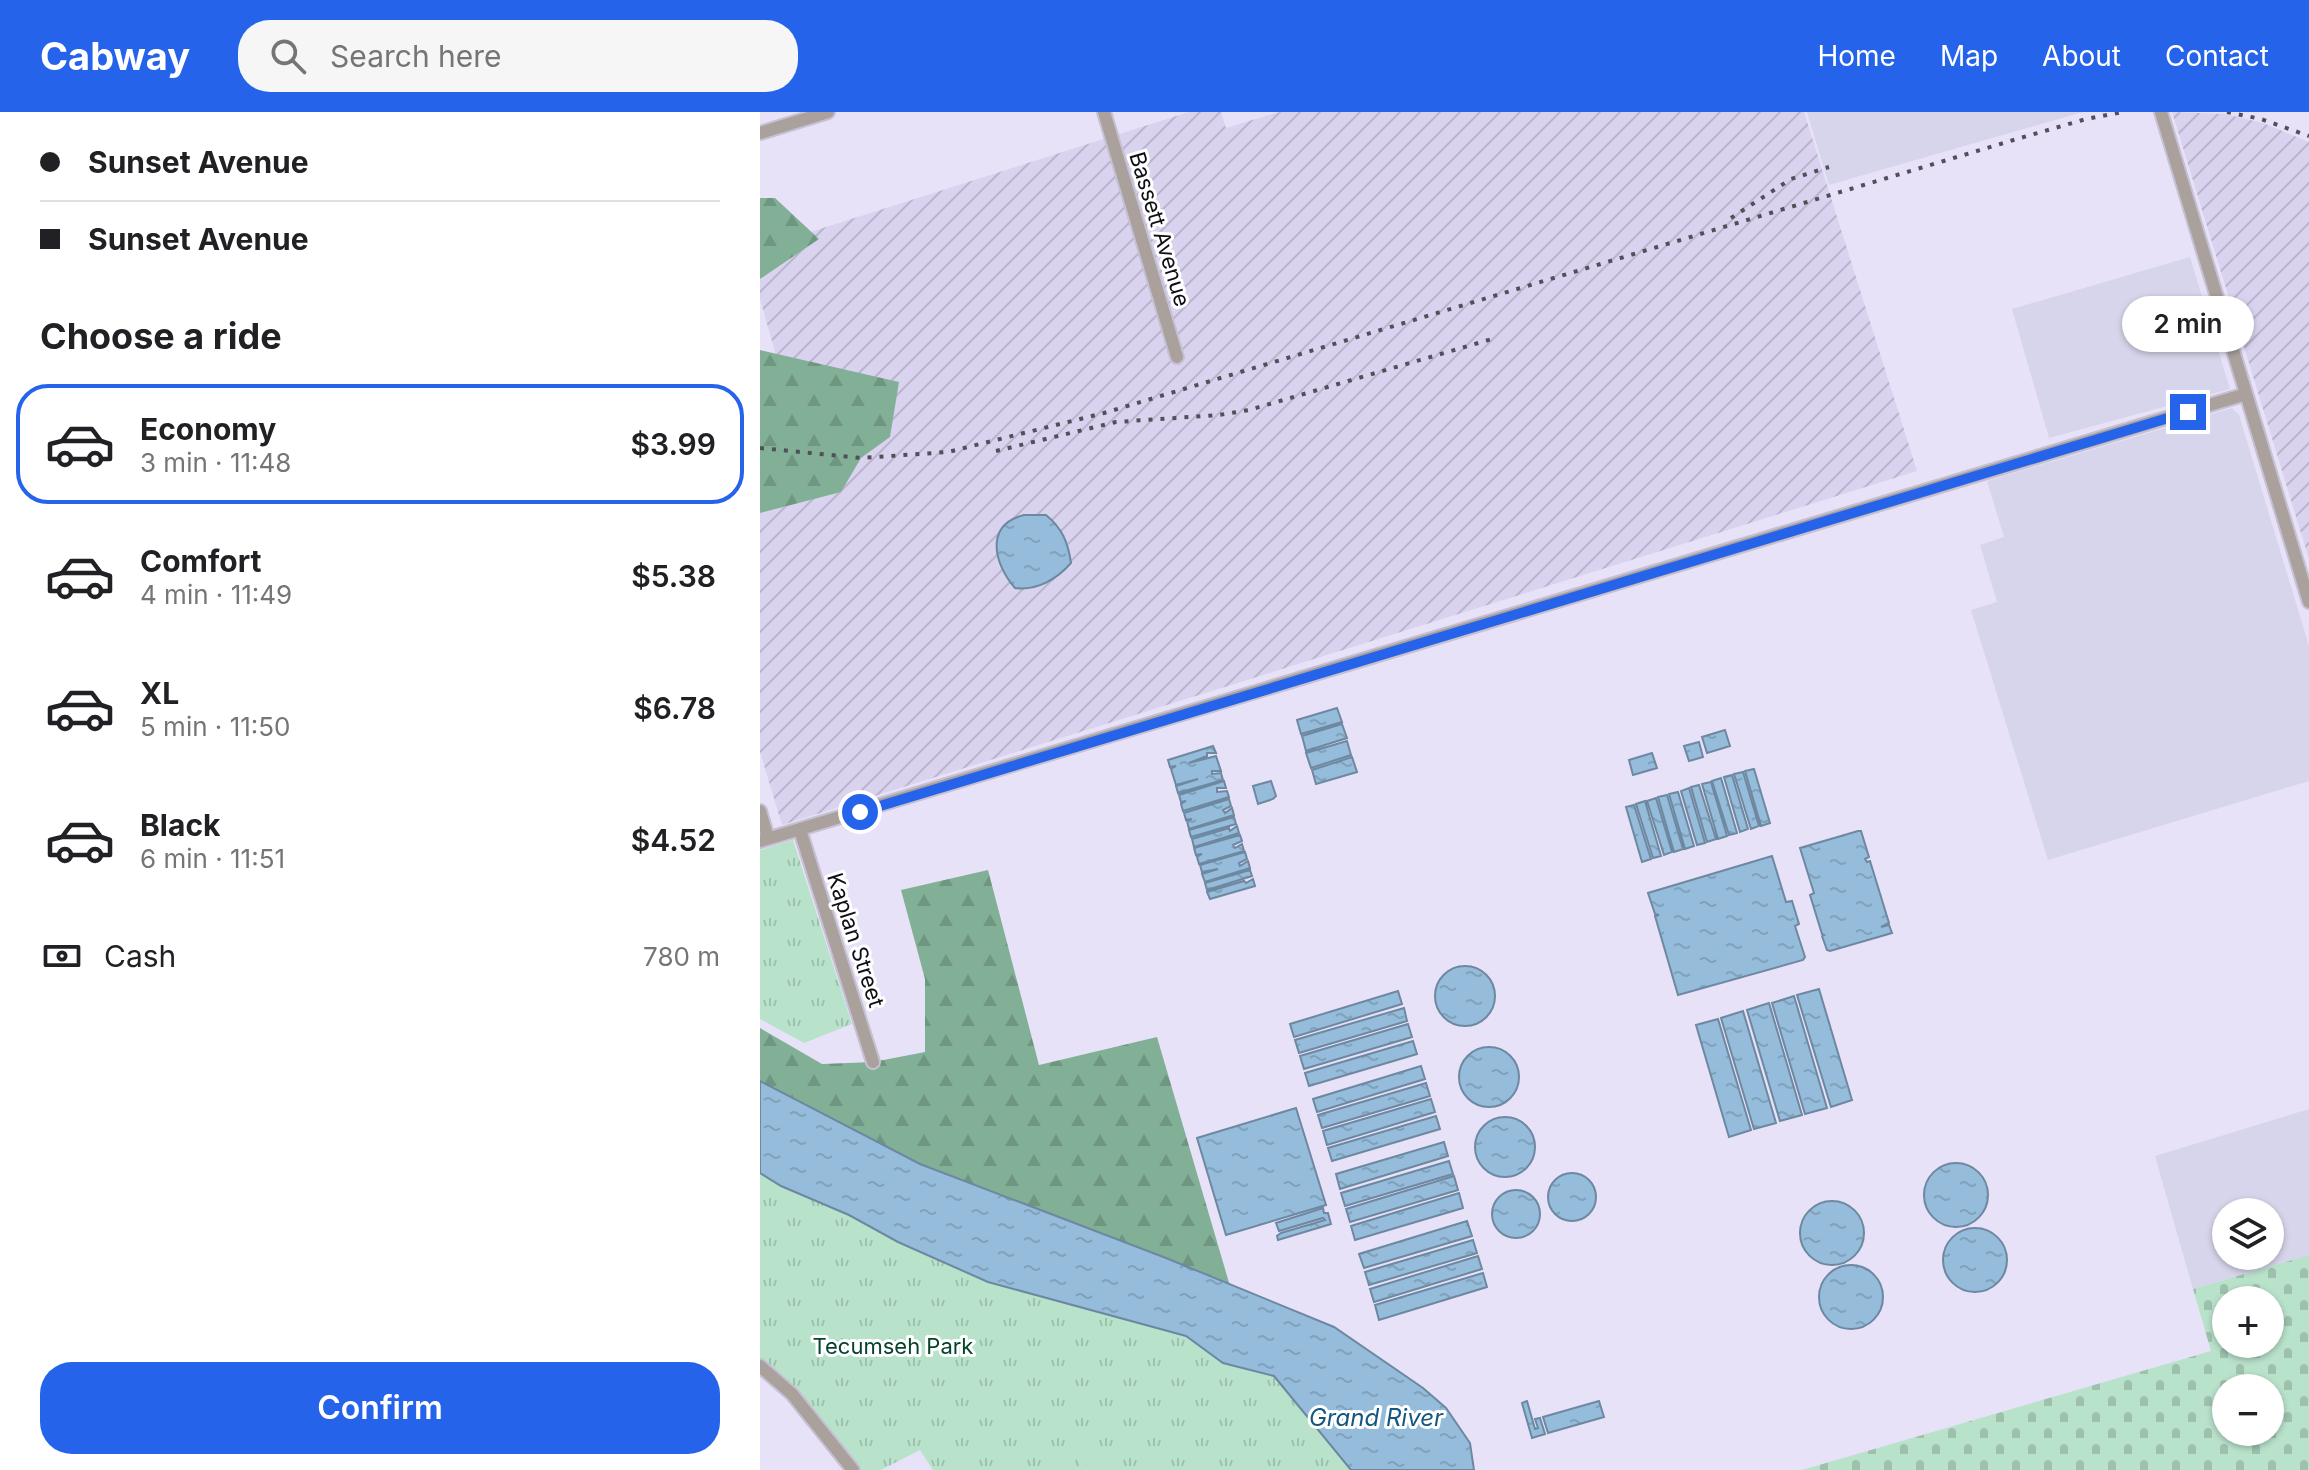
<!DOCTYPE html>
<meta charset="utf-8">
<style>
:root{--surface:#fff;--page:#f6f6f6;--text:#202124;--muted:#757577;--line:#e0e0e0;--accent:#2563eb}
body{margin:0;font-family:Inter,sans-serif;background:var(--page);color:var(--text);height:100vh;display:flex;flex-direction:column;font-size:30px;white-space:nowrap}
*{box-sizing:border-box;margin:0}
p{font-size:26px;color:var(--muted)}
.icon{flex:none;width:44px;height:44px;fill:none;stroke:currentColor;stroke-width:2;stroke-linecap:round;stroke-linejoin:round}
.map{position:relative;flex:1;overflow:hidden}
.drawer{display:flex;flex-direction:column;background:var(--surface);width:760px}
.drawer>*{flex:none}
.top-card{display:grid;align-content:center;height:176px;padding:0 40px;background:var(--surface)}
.buttons{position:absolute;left:1452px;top:1086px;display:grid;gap:16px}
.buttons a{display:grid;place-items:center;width:72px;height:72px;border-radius:50%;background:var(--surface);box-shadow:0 2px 6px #0004;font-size:40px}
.end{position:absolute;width:36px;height:36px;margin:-18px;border:10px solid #2563eb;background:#fff;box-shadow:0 0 0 4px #fff}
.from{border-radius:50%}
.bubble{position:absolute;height:56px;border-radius:28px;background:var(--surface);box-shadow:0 2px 6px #0004;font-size:26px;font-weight:600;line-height:56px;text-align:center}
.top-card b{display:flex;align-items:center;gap:28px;height:76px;font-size:30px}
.top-card b+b{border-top:2px solid var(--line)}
.top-card i{width:20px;height:20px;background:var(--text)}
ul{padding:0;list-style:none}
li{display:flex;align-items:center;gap:24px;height:120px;margin:0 16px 12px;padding:0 24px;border:4px solid transparent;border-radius:32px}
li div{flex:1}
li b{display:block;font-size:30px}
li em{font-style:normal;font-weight:600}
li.active{border-color:var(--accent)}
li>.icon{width:72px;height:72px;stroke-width:1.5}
h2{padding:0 40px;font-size:36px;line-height:96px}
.pay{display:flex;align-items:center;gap:20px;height:88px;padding:0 40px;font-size:30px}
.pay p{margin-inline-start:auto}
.button{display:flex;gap:16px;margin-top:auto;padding:16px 40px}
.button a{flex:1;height:92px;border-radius:32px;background:var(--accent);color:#fff;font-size:32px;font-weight:600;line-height:92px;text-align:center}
header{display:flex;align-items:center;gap:48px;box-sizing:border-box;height:112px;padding:0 40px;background:var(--accent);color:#fff}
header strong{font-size:38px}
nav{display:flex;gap:44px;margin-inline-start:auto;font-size:28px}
.search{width:560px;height:72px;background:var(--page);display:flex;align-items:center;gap:20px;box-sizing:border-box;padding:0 28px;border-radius:32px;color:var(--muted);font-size:30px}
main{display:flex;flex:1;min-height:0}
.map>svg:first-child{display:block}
</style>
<header>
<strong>Cabway</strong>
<div class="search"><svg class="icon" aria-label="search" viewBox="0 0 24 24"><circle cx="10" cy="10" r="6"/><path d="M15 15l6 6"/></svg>Search here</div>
<nav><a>Home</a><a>Map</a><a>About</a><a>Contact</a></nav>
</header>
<main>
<section class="drawer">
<div class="top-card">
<b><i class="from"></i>Sunset Avenue</b>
<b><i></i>Sunset Avenue</b>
</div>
<h2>Choose a ride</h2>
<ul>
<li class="active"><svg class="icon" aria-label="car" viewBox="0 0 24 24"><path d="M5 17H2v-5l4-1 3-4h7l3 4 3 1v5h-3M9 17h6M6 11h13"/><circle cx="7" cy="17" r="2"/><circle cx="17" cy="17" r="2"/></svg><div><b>Economy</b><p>3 min · 11:48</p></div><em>$3.99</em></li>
<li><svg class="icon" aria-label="car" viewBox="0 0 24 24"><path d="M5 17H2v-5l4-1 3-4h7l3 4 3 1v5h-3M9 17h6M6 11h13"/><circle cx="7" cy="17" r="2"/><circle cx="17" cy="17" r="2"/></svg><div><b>Comfort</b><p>4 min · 11:49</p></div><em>$5.38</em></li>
<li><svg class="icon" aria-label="car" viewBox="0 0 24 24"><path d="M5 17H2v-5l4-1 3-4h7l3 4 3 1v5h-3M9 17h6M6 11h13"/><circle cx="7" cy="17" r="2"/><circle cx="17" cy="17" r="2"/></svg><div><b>XL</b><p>5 min · 11:50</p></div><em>$6.78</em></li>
<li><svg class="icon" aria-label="car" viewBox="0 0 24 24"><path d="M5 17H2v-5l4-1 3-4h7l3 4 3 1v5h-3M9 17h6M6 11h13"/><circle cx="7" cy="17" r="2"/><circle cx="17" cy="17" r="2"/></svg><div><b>Black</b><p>6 min · 11:51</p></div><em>$4.52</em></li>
</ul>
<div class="pay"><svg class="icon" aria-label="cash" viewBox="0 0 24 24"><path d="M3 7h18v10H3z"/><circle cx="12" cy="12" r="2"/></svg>Cash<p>780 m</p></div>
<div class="button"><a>Confirm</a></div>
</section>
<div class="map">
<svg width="1549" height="1358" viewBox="0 0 1549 1358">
<defs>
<pattern id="industrial-furrows" width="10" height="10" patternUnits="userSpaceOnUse" patternTransform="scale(2)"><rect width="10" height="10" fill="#dad3ef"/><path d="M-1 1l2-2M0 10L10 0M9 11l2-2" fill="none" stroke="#bab4cc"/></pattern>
<pattern id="grass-tufts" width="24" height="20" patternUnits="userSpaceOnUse" patternTransform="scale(2)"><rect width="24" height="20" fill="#b9e2cb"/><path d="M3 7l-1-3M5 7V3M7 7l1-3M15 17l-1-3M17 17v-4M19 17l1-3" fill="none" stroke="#9ec1ad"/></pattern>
<pattern id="forest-firs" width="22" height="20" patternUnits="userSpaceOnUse" patternTransform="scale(2)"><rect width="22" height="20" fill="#82b097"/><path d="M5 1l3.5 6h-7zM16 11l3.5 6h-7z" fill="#6f9681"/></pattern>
<pattern id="cemetery-stones" width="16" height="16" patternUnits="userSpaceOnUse" patternTransform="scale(2)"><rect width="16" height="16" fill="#b9e2cb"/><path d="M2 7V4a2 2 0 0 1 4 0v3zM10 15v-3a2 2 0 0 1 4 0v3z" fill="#9ec1ad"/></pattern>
<pattern id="water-ripples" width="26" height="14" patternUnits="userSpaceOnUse" patternTransform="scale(2)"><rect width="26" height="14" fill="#95bddb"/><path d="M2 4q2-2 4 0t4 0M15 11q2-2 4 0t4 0" fill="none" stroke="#7fa1bb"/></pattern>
</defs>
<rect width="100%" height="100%" fill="#e8e2f8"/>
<!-- commercial -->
<path fill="#d7d5eb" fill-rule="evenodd" d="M1047 0H1323L1069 73Z
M1430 145 1470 277 1289 326 1252 197Z
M1472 296 1479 303 1549 534V669L1288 748 1211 498 1237 490 1220 433 1244 425 1227 369Z
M1549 997V1143L1433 1177 1395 1044ZM1466 1100H1510V1144H1466Z"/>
<!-- industrial -->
<path fill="url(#industrial-furrows)" d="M429 0H461L466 16 519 0H1044L1157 359 22 713 0 640V401L56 386 0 187V136Z
M1412 0 1465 2 1503 11 1549 30V447Z"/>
<!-- grass -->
<path fill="url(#grass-tufts)" d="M33 728 92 912 44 931 0 907V738Z
M0 1039 426 1224 463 1251 514 1264 591 1358H173L160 1338 121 1358H93L0 1254Z"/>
<!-- forest -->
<path fill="url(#forest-firs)" d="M0 86H15L59 127 0 167Z
M0 238 139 270 130 325 101 346 81 380 0 401Z
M228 758 279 953 397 925 470 1174 406 1146 160 1052 0 969V916L62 952 113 950 165 940V867L141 778Z"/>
<!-- cemetery -->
<path fill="url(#cemetery-stones)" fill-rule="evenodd" d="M1549 1143V1358H1042L1451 1239 1433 1177ZM1466 1188H1510V1232H1466ZM1466 1276H1510V1320H1466Z"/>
<!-- garden -->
<path fill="#b9e2cb" d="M335 1334 340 1349 320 1356 315 1341Z"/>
<!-- water -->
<path fill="url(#water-ripples)" stroke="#6d88a0" stroke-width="2" d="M264 403H286C302 416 308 430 311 451 297 467 277 479 255 476 234 452 224 413 264 403Z
M577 596 582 610 541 622 537 608Z
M582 612 587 626 546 639 542 624Z
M965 618 970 634 947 641 942 625Z
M587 629 591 643 551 656 546 641Z
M939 630 943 645 929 649 924 634Z
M453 634 456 641H447V644L429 651 456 644 461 659H452V662L461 661 463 668 418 681 416 674 438 667 416 673 411 657 416 654 410 655 408 648Z
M892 641 897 656 873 663 869 648Z
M592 645 597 660 556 672 552 658Z
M994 657 1010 711 1001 714 985 659Z
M983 660 999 714 991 717 974 662Z
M972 663 988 717 980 720 964 665Z
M961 666 977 721 969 723 952 669Z
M464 669 466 676H457V680L467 679 469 685 423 699 421 692 426 689 421 690 419 683Z
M511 669 516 684 513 687 498 692 493 674Z
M951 670 967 724 958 727 942 672Z
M939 673 956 727 947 730 931 675Z
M929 676 945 731 937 733 921 679Z
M918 680 934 734 925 737 909 682Z
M907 683 923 737 914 740 898 685Z
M896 686 912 740 904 743 887 689Z
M469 687 471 694 463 698 465 701 472 696 474 703 429 717 427 709 432 707 426 708 424 701Z
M885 689 901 744 893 746 876 692Z
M874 693 891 747 882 750 866 695Z
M474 705 476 712 431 725 429 718Z
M477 714 479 721 434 735 432 727 469 716 470 719Z
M1098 719H1101L1109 745 1105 747 1107 750 1110 749 1129 811 1121 815 1129 813 1132 821 1070 839 1067 838 1062 824 1064 823 1062 822 1050 783 1054 781 1040 736Z
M480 723 482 729 473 733 475 736 482 732 484 739 439 752 437 745 442 742 436 743 434 736Z
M485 740 487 747 479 751 480 754 488 749 490 756 445 770 442 762 458 757 442 760 440 753Z
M1012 744 1026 790 1032 789 1039 812 1035 814 1045 845 1043 848 918 883 895 804 899 803 895 802 888 781Z
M490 758 492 764 447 778 445 771Z
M493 767 495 774 450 787 447 780 484 769 486 771Z
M675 884a30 30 0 1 1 60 0a30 30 0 1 1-60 0Z
M1059 877 1092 988 1071 995 1037 883Z
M638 879 642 892 534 925 530 912Z
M1034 884 1067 996 1045 1002 1012 891Z
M1009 891 1042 1003 1020 1009 987 898Z
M644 896 647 909 539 941 535 928Z
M983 899 1016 1011 994 1017 961 906Z
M958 907 991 1018 969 1025 936 913Z
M648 912 652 925 544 957 540 944Z
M653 929 657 942 549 974 545 961Z
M699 965a30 30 0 1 1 60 0a30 30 0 1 1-60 0Z
M661 954 665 967 557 1000 553 987Z
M0 969 160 1052 406 1146 574 1215 663 1276 686 1296 710 1331 714 1358H591L514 1264 463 1251 426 1224 228 1170 138 1130 89 1103 21 1074 0 1061Z
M666 971 670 984 562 1016 558 1003Z
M671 987 675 1000 567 1033 563 1019Z
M536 996 566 1093 466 1123 437 1026Z
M676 1004 680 1017 572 1049 568 1036Z
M715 1035a30 30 0 1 1 60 0a30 30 0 1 1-60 0Z
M684 1030 688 1044 580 1077 576 1062Z
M689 1049 693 1062 585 1094 581 1081Z
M1164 1083a32 32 0 1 1 64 0a32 32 0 1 1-64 0Z
M788 1085a24 24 0 1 1 48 0a24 24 0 1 1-48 0Z
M694 1064 698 1078 590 1110 586 1097Z
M732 1102a24 24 0 1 1 48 0a24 24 0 1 1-48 0Z
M699 1081 703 1096 595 1128 591 1114Z
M1040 1121a32 32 0 1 1 64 0a32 32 0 1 1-64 0Z
M563 1096 564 1101H568L571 1112 518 1128 517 1124 521 1121 565 1108 563 1106 519 1119 516 1111Z
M707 1109 712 1124 604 1156 599 1142Z
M1183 1148a32 32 0 1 1 64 0a32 32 0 1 1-64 0Z
M713 1128 717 1141 609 1173 605 1160Z
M718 1144 722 1157 614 1190 610 1177Z
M1059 1185a32 32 0 1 1 64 0a32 32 0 1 1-64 0Z
M723 1161 727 1175 619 1208 615 1193Z
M767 1289 775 1317 778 1316 775 1307 780 1306 785 1322 772 1326 762 1291Z
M839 1289 844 1305 788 1321 783 1305Z"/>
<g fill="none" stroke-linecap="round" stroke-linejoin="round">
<!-- minor casing -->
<g stroke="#c5c0d4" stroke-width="16">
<path id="minor" d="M344 0 417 245
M1401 0 1549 490
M0 21 68 0
M0 699 8 726
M40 718 113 950
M0 729 1486 282
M0 1254 32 1282 93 1358"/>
</g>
<!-- minor -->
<use href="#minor" stroke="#aaa09c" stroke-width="12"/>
<!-- rail -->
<path stroke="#524f5a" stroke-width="4" stroke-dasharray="4 8" stroke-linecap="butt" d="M1467 0 1501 7 1549 24
M971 106 1031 67 1069 55
M0 336 101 346 188 340 344 301 1257 27 1326 7 1363 0
M236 339 356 310 459 303 489 298 732 227"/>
</g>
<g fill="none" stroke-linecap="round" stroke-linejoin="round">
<!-- route -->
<path stroke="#2563eb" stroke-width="10" d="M100 700 1428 300"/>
</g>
<g text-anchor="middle" stroke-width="6" stroke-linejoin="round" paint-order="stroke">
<!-- street labels -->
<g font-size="22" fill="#100e15" stroke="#fff">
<text transform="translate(400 117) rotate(73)" y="8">Bassett Avenue</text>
<text transform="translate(96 828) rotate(72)" y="8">Kaplan Street</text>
</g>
<!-- park labels -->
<g font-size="22" fill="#06442c" stroke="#fff">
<text x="133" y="1242">Tecumseh Park</text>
</g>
<!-- water labels -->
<g font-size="24" font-style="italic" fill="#15577e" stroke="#fff">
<text x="616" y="1314">Grand River</text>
</g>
</g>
</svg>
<div class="buttons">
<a><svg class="icon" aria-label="layers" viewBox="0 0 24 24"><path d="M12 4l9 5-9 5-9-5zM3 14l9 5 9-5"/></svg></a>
<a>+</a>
<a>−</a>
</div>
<i class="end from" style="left:100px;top:700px"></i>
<i class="end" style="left:1428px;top:300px"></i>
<div class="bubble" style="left:1362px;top:184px;width:132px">2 min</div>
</div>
</main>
